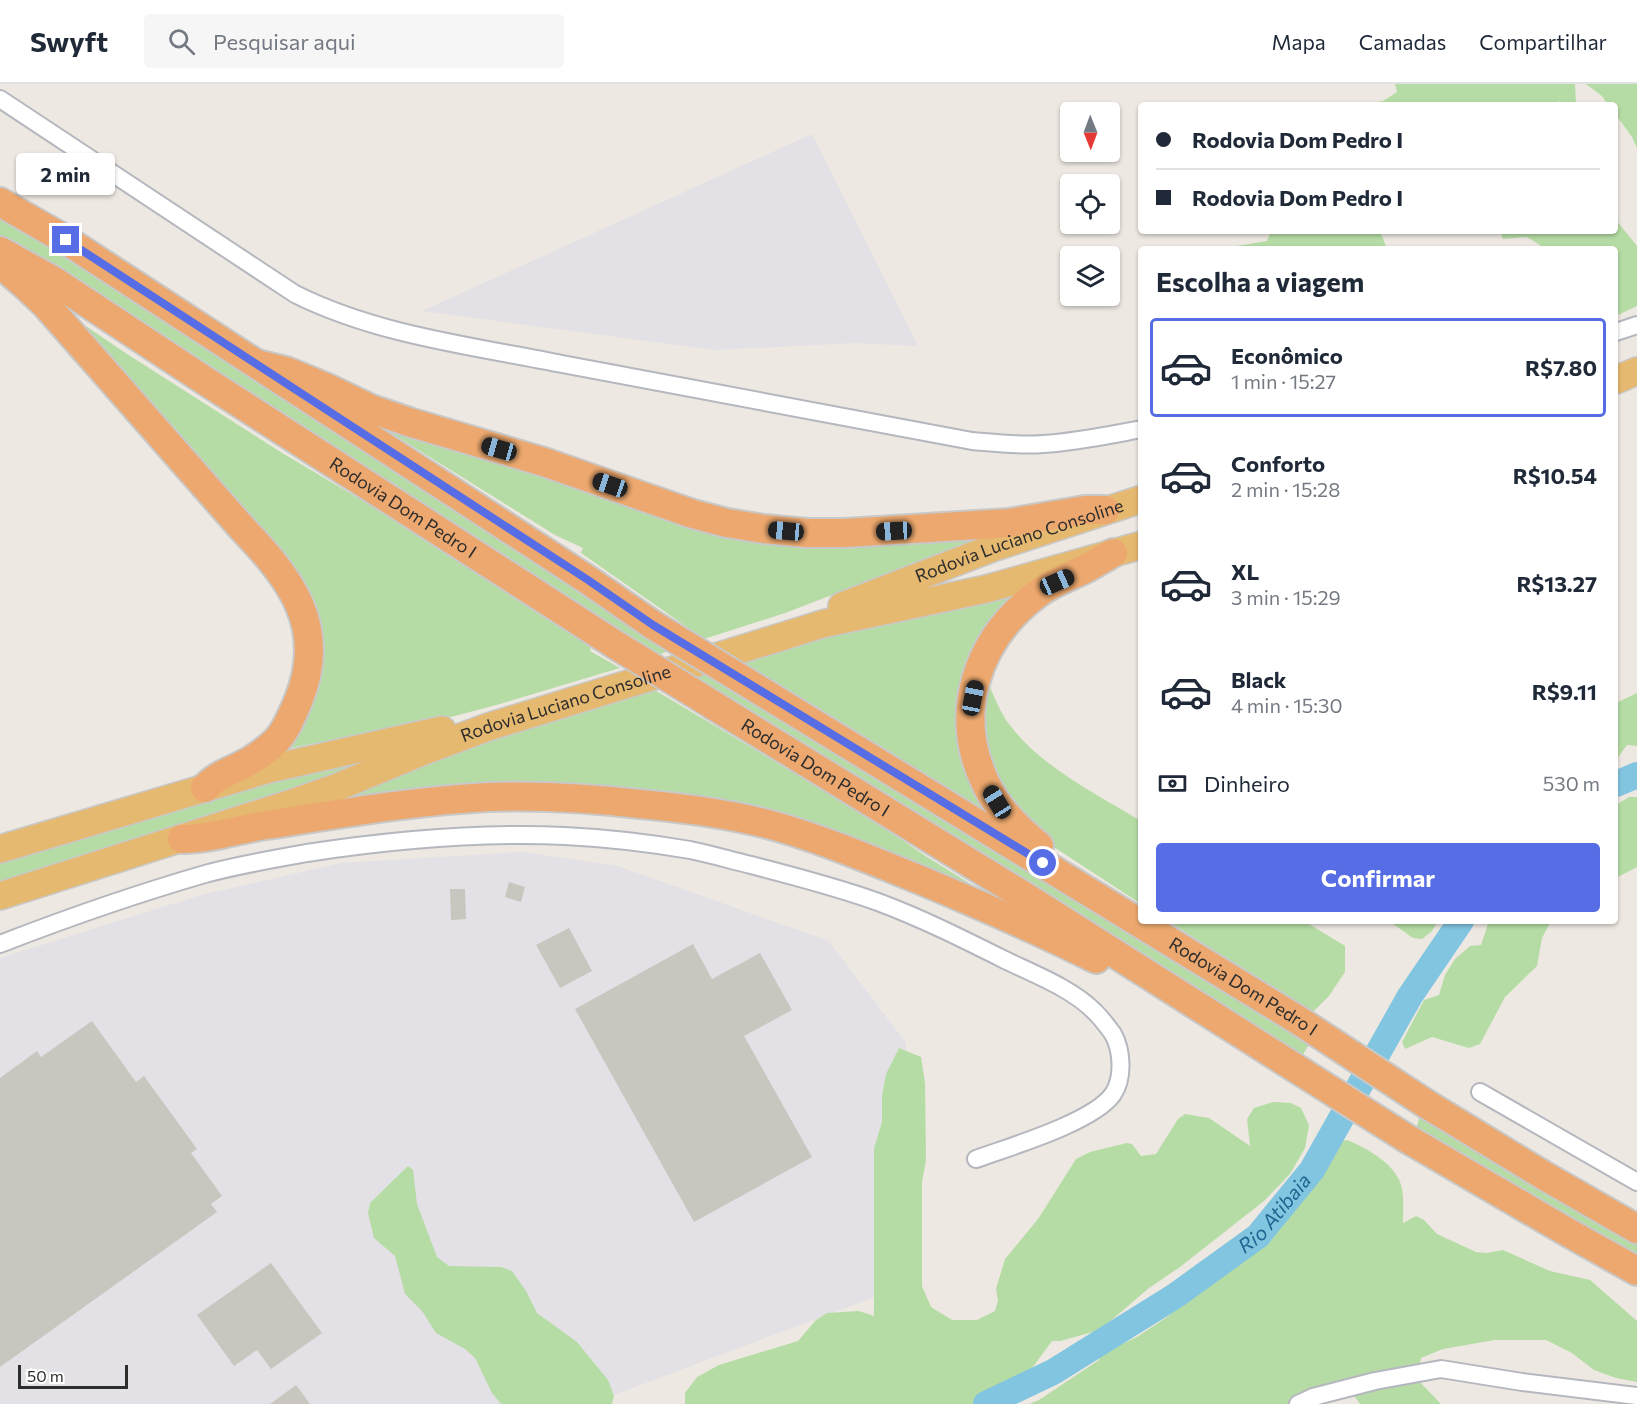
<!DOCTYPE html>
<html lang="pt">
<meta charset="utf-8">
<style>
:root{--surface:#fff;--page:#f6f6f7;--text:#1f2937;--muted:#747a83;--line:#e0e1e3;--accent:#566de5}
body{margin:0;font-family:Commissioner,sans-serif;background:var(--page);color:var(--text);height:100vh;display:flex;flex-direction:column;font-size:22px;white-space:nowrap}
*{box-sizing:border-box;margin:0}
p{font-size:20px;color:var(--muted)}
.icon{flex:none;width:33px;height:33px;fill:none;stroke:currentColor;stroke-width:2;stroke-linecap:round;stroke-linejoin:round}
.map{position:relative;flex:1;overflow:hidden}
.details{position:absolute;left:1138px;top:162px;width:480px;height:678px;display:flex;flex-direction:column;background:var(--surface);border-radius:6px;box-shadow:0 2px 4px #0004}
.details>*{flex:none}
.guide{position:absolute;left:1138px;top:18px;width:480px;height:132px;border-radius:6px;box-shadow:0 2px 4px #0004;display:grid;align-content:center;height:132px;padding:0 18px;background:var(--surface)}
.needle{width:39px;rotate:179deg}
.buttons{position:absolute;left:1060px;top:18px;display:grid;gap:12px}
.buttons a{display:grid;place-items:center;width:60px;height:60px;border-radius:6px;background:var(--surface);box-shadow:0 2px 4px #0004;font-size:30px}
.scale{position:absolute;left:18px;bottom:15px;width:110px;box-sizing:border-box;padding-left:6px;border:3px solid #2d2d2d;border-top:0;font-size:16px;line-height:21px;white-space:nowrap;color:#2d2d2d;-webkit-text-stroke:4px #fff;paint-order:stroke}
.end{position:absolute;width:27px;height:27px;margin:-14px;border:8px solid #566de5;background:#fff;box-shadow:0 0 0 3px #fff}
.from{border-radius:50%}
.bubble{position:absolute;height:42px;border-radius:6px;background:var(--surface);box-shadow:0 2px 4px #0004;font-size:20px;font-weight:700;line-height:42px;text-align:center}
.car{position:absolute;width:18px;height:36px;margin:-18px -9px;border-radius:8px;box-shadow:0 0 4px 2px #0007;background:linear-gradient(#222 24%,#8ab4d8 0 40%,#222 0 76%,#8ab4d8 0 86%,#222 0)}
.guide b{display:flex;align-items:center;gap:21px;height:57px;font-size:22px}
.guide b+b{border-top:2px solid var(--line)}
.guide i{width:15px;height:15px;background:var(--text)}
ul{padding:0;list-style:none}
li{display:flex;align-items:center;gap:18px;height:99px;margin:0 12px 9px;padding:0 6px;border:3px solid transparent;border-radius:6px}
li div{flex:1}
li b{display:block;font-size:22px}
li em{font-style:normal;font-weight:700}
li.on{border-color:var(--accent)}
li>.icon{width:54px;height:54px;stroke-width:1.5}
h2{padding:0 18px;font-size:27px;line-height:72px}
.pay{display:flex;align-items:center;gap:15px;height:66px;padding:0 18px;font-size:22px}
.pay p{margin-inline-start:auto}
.action{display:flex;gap:12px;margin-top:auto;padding:12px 18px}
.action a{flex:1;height:69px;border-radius:6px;background:var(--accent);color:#fff;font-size:24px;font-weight:700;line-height:69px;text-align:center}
header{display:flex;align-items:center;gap:36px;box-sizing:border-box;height:84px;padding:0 30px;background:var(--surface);border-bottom:2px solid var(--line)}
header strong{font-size:28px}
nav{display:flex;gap:33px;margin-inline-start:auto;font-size:21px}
.search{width:420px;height:54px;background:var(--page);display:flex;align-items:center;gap:15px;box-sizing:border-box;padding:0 21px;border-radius:6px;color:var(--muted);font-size:22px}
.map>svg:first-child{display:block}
</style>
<header>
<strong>Swyft</strong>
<div class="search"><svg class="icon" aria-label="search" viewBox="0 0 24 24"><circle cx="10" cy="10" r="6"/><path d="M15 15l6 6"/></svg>Pesquisar aqui</div>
<nav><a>Mapa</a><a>Camadas</a><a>Compartilhar</a></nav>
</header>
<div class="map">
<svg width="1637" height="1320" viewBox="0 0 1637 1320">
<rect width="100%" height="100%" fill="#ede8e1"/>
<!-- industrial -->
<path fill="#e3e1e6" d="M812 50 918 262 855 259 715 266 422 227Z
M523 768 618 782 829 857 906 959 904 1202 590 1320H0V874L201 811 341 779Z"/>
<!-- green -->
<path fill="#b6dca5" d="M1395 0H1575L1576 19 1567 21 1559 17 1558 21H1359L1383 17 1397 8Z
M1586 0H1637V64L1632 53 1616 31V21H1608L1602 12Z
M0 129 671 566 653 573 0 155Z
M1616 136 1637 162V222L1616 232V165H1541L1540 161 1527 153 1503 155 1500 147H1616Z
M1271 147H1380L1387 165H1218L1267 157Z
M55 221 127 270 279 367 400 439 591 563 590 567 620 584 500 620 455 632 275 667 311 533Z
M372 337 527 385 680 439 981 454 785 529 704 555 581 469 583 464 555 451Z
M1013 511 1018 515 970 593 998 734 740 577 806 557Z
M706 587 1310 959 1302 972 687 594Z
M985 591C993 610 1000 630 1013 645 1045 685 1098 711 1141 737V820L1034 750 984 676Z
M653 605 868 733 927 773 1008 823 739 727 326 720 482 658Z
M1637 609V662L1627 661 1616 676V619Z
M417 664 0 805V773L240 699Z
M1629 713H1637V783L1616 794V721Z
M1168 837H1304L1345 862V888L1329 912 1312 929Z
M1389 837H1438L1432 847 1422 855 1413 854Z
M1489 837H1551L1542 854 1537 882 1505 913 1480 960 1469 964 1432 953 1405 965 1402 958 1424 916 1439 911 1445 891 1455 875 1470 862 1481 861Z
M899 964 921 973 925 999 926 1076 922 1098V1202L931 1223 952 1236H977L995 1227 998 1217 996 1205 1005 1175 1038 1135 1076 1075 1090 1068 1127 1059 1132 1060 1141 1072 1156 1070 1178 1035 1185 1030 1209 1034 1250 1062 1247 1035 1254 1024 1273 1018 1291 1019 1301 1024 1309 1041 1305 1064 1290 1090 1264 1117 1180 1183 1149 1204 1100 1246 1060 1257H1052L1030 1287 1027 1290V1293L1025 1291 975 1320H685V1309L697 1293 719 1281 798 1257 816 1236 827 1229 859 1227 874 1232V1064L882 1038V1012L886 990Z
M1421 1027 1637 1154V1175L1416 1046Z
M1347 1056C1367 1064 1399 1082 1402 1105 1404 1116 1403 1129 1403 1139L1416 1132 1424 1136 1437 1150 1476 1168 1487 1169 1503 1166 1550 1187 1590 1196 1637 1237V1298L1616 1294 1594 1286 1572 1269 1546 1256H1495L1443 1265 1421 1274 1417 1295 1441 1320H1360L1352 1309 1307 1320H1029L1039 1316 1099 1276 1100 1270 1137 1253 1167 1233 1198 1207 1232 1169 1281 1137 1319 1090 1340 1057Z
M408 1082 413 1086 417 1120 437 1173 449 1182 501 1183 512 1187 526 1207 537 1229 577 1258 608 1296 614 1312 612 1320H501L492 1309 475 1274 465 1265 436 1249 422 1227 405 1210 395 1172 374 1154 368 1129 370 1119Z"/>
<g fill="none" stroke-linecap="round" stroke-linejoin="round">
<!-- river -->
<g stroke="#82c5e1" stroke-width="26">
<path d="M1616 700 1637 691"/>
<path id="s1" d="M986 1320 1053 1288 1175 1212 1258 1152 1312 1086 1410 912 1461 837"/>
</g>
</g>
<!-- building -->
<path fill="#c9c6bf" d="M509 798 525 803 521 818 505 813Z
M450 805H465L466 835 451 836Z
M569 844 592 887 560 904 536 861Z
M693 860 712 895 760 869 792 926 744 952 812 1073 694 1138 575 925Z
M92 937 136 998 144 992 197 1065 191 1069 222 1112 211 1120 217 1128 0 1283V994L37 967 41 973Z
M271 1179 322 1249 271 1285 257 1266 234 1282 197 1231Z
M296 1301 310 1320H270Z"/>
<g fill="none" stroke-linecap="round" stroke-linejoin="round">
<!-- minor casing -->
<g stroke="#b5b7bf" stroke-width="20">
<path id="minor" d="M0 15 295 210C377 251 472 262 562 280 698 306 835 331 972 357 996 359 1020 362 1043 360 1076 358 1109 351 1142 345
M1616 248 1637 241
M0 860C67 834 136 810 205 790 238 781 273 775 307 769 392 756 479 748 565 752 606 754 649 759 690 766 710 770 730 776 751 781 793 792 837 803 878 818 921 834 963 855 1005 876 1034 890 1073 905 1095 928 1101 934 1108 943 1113 950 1122 966 1124 994 1113 1010 1094 1038 1009 1063 976 1075
M1480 1008 1637 1098
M1298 1320 1313 1313 1375 1297 1441 1285 1522 1298 1637 1312"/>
</g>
<!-- trunk casing -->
<g stroke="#c8c8c8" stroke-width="30">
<g id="trunk">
<path d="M1616 296 1637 287"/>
<path id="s2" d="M842 522 995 463 1142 415"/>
<path d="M0 765 269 685 442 646"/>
<path id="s3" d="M0 812 292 719 335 704 424 667 488 643 784 552 822 540 986 505 1142 461"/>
</g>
</g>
<!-- motorway casing -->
<g stroke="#c8c8c8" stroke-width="32">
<g id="motorway">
<path d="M0 118 66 156 588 496 653 541"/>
<path id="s4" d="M0 167 54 197 207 298 619 563"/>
<path d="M4 183 26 202 46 221 242 444C290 494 328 542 299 615 293 629 287 645 277 656 269 664 258 672 248 678 232 687 216 691 205 704"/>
<path d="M257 280 286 287 325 303 371 325 409 338 544 378 693 430 727 439 764 445 807 449H845L1009 439 1085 426H1105"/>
<path id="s5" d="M764 609 1298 936 1428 1021 1543 1091 1637 1145"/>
<path id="s6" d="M713 621 1024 812 1406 1054 1569 1149 1637 1187"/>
<path d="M182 755C211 755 238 745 266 741 339 730 414 717 488 713 539 711 589 714 640 720 685 724 731 730 775 742 824 756 871 776 918 795 978 820 1038 846 1096 875"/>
<path d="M1039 762C1018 745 997 724 986 700 952 630 976 556 1037 510 1051 499 1069 493 1085 485 1095 480 1104 474 1113 469"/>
</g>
</g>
<!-- minor -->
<use href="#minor" stroke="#fff" stroke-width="16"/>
<!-- trunk -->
<use href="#trunk" stroke="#e6b970" stroke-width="27"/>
<!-- motorway -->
<use href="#motorway" stroke="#eca86e" stroke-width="28"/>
<!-- motorway-bridge casing -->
<g stroke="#c8c8c8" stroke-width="32" stroke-linecap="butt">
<path id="motorway-bridge" d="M653 541 764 609
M619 563 713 621"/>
</g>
<!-- motorway-bridge -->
<use href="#motorway-bridge" stroke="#eca86e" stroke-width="28"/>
</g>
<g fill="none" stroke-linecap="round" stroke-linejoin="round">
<!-- route -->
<path stroke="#566de5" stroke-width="8" d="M66 156 588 496 653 541 1043 779"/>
</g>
<g text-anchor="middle" stroke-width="6" stroke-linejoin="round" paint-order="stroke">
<!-- street labels -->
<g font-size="18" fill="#2d2d2d" stroke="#fff">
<text dy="6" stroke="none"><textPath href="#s4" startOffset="478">Rodovia Dom Pedro I</textPath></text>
<text dy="6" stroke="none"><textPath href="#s2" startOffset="189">Rodovia Luciano Consoline</textPath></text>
<text dy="6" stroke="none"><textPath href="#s3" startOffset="598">Rodovia Luciano Consoline</textPath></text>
<text dy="6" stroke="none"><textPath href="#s6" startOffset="120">Rodovia Dom Pedro I</textPath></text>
<text dy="6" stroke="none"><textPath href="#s5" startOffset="562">Rodovia Dom Pedro I</textPath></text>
</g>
<!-- water labels -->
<g font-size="20" font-style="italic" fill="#1e6590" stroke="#fff">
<text dy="7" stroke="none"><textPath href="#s1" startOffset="348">Rio Atibaia</textPath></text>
</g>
</g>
</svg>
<div class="buttons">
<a><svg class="needle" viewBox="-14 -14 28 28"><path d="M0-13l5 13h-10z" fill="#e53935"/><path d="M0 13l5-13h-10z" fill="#747a83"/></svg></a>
<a><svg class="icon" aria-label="locate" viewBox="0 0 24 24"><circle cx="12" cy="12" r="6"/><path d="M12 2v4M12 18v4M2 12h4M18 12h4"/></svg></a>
<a><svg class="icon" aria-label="layers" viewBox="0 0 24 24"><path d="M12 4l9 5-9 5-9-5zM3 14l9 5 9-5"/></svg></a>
</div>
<div class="scale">50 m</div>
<i class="end from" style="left:1043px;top:779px"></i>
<i class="end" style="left:66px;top:156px"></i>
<div class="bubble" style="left:16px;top:69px;width:99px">2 min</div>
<i class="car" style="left:499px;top:365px;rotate:286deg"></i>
<i class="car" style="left:610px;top:401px;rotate:289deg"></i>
<i class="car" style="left:786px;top:447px;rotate:275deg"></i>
<i class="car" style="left:894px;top:447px;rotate:267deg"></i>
<i class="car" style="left:1057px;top:498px;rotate:66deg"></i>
<i class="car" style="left:973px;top:614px;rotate:11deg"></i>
<i class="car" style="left:997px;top:718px;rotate:328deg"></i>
<div class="guide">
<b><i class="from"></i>Rodovia Dom Pedro I</b>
<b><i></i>Rodovia Dom Pedro I</b>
</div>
<section class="details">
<h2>Escolha a viagem</h2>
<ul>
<li class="on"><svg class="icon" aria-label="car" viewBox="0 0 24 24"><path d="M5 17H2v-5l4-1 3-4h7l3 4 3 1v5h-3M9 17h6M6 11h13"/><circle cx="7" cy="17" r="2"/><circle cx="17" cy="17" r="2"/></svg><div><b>Econômico</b><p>1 min · 15:27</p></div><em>R$7.80</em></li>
<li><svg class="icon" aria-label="car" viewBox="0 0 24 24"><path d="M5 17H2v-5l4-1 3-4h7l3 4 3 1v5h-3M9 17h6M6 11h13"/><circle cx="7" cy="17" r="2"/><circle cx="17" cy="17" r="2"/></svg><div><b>Conforto</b><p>2 min · 15:28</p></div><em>R$10.54</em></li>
<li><svg class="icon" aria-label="car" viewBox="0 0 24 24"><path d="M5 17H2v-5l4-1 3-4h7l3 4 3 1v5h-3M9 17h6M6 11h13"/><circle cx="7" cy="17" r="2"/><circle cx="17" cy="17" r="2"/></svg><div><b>XL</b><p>3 min · 15:29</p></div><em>R$13.27</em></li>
<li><svg class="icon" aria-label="car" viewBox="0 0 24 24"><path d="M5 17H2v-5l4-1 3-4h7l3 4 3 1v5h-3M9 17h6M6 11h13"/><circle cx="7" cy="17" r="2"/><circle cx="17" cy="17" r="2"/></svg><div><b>Black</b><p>4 min · 15:30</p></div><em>R$9.11</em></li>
</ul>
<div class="pay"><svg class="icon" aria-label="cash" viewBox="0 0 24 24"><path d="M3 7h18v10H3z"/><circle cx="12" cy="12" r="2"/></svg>Dinheiro<p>530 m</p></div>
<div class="action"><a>Confirmar</a></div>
</section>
</div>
